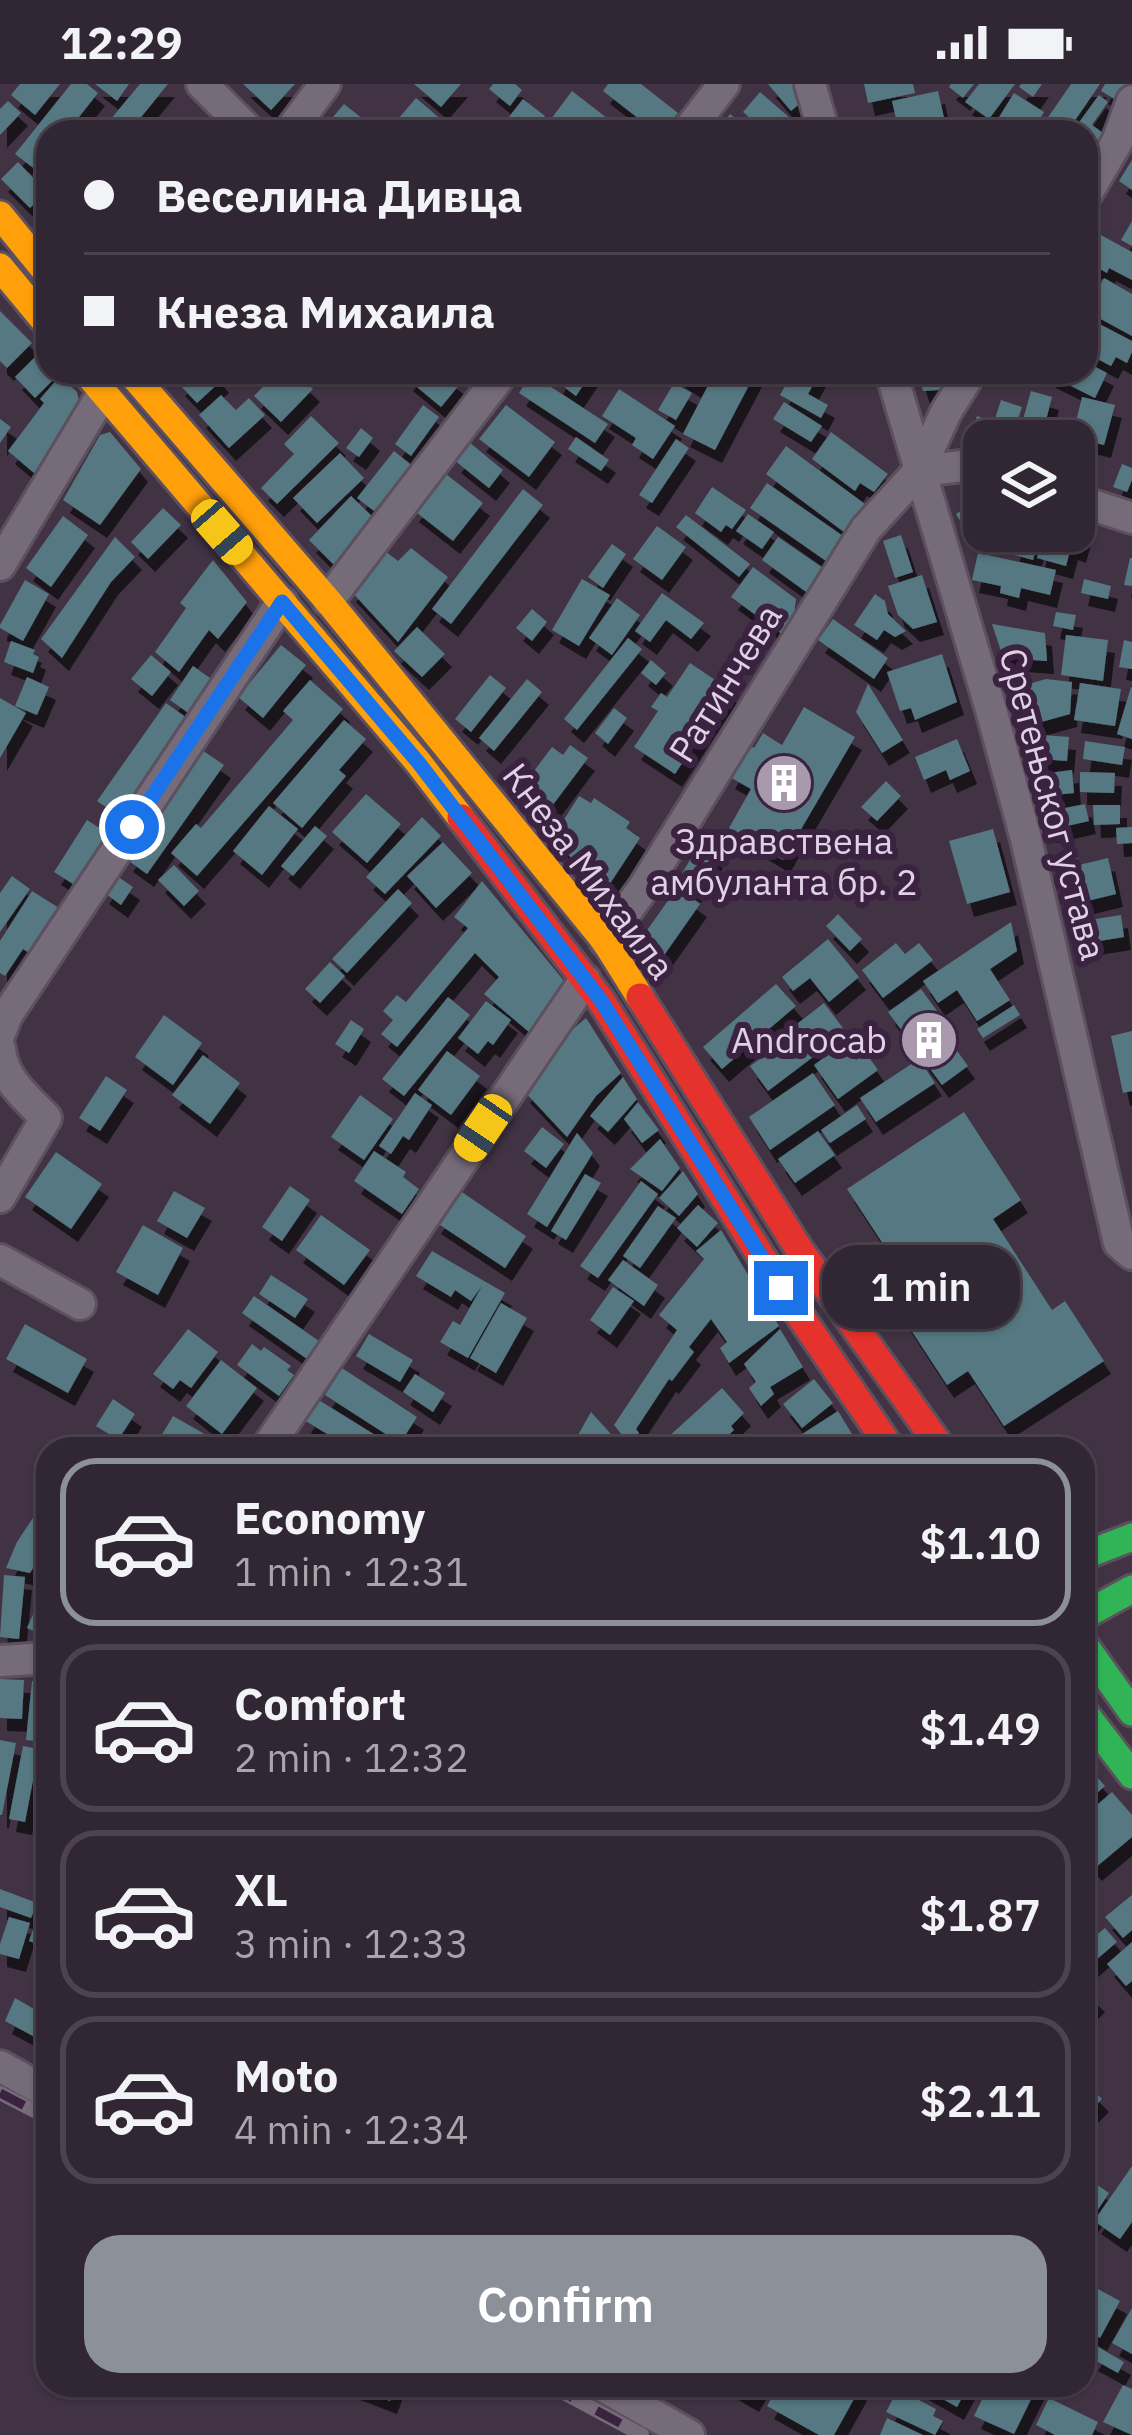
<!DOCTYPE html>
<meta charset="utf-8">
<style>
:root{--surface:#312633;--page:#392e3b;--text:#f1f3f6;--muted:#a8a5ac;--line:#4c434e;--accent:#8c9099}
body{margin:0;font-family:"IBM Plex Sans",sans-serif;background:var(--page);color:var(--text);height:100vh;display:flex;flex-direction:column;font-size:45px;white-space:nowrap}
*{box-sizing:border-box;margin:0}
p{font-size:39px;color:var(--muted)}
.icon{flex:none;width:66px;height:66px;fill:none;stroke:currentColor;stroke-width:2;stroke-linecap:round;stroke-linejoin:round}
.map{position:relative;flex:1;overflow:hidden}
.panel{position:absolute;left:36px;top:1353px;width:1059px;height:960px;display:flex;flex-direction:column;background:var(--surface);border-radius:36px;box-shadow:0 3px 9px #0004,0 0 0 3px var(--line)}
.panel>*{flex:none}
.guide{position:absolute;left:36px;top:36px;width:1062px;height:264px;border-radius:36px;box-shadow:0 3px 9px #0004,0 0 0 3px var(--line);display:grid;align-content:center;height:264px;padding:0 48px;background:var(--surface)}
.controls{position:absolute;left:963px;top:336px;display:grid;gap:24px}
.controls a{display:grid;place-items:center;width:132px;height:132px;border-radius:24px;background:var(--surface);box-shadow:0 3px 9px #0004,0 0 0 3px var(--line);font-size:60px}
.end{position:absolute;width:54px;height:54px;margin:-27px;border:15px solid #1a73e8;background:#fff;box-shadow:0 0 0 6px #fff}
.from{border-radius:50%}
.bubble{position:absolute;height:84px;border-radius:36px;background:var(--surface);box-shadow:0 3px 9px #0004,0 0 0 3px var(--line);font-size:39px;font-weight:600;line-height:84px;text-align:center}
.car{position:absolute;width:36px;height:72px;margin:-36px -18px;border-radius:15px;box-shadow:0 0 9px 3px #0007;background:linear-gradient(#f5c518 24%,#345 0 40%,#f5c518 0 76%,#345 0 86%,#f5c518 0)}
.guide b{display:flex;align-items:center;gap:42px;height:114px;font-size:45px}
.guide b+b{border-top:3px solid var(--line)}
.guide i{width:30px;height:30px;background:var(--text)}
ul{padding:21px 0 0;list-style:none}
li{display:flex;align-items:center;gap:36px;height:168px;margin:0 24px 18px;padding:0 24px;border:6px solid var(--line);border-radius:36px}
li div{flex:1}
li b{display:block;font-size:45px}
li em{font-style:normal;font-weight:600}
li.current{border-color:var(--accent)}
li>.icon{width:108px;height:108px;stroke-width:1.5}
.primary-button{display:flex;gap:24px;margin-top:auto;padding:24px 48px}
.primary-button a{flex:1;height:138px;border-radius:36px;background:var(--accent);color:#fff;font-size:48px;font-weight:600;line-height:138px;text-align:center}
.status{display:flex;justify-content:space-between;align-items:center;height:84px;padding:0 60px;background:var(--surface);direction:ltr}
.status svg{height:33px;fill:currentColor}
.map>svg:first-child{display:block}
</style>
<div class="status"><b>12:29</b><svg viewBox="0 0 49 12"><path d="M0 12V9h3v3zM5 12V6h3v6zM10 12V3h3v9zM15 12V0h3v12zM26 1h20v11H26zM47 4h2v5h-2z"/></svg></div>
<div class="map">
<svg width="1132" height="2351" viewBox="0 0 1132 2351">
<defs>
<filter id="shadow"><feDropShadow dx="7" dy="13" stdDeviation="0" flood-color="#0009"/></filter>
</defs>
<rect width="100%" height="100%" fill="#413344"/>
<!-- building -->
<path fill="#557882" filter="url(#shadow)" d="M20 0H60L35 31 11 11Z
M71 0H87L98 9 67 48H48V72L36 86 15 70Z
M95 0H129L117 17Z
M140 0H168L129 48H100Z
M243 0H295L271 26Z
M414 0H461L441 23Z
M493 0H515L522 6 510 22 489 5Z
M608 0H641L678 29 663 48H656L603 7Z
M768 0H801L805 15 791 27Z
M864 0H913L915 9 868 19Z
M951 0H974L963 14 949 3Z
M979 0H1015L989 35 965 18Z
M1021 0H1042L1033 13 1019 3Z
M1071 0H1100L1067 48H1043L1040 45Z
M1105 0H1126L1116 16 1101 7Z
M572 7 625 48H568L551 35Z
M938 7 947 47 899 48 892 17Z
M760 8 797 40 790 48H766L743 28Z
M1014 9 1044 28 1032 48H1001L993 43Z
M1099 11 1108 18 1092 41 1103 49 1086 72V48H1072Z
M416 14 456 48H387Z
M523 15 545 32 532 48H507L501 43Z
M8 17 21 29 0 51V25Z
M344 20 373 43 369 48H327L323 45Z
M730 30 753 48H717Z
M1132 76V106L1119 97Z
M18 78 37 98 40 95 48 102V106L30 124 1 95Z
M1132 137V162L1121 156Z
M1086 143 1132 168V196L1109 184 1107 189 1086 177Z
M1104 194 1132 210V252L1086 227Z
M0 227 32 259 7 284 0 277Z
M1086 233 1132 257V268L1127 279 1116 273 1111 282 1086 269Z
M40 268 48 276V288H61L35 314 15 293Z
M1086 278 1107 289 1095 314 1049 291 1050 288H1086Z
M190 288H215L222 296 197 319 178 299Z
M277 288H295L313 305 281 338 254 312Z
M411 288H445L460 300 441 323 406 294Z
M554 288H592L576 312 556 297 559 292Z
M674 288H702L694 301Z
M715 288H756L715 366 683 350Z
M793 288H820L808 310 828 321 821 334 780 311Z
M917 288H963L938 306 923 307Z
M531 290 608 340 595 359 519 309Z
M60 292 77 308 80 321 34 389 8 367 44 319 40 315Z
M674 299 692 309 676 336 658 326Z
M619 305 675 342 653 375 632 361 636 354 602 332Z
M1031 307 1052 313 1046 336 1069 342 1065 357H1017Z
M221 311 236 326 249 314 265 331 229 364 199 331Z
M1082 313 1115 321 1104 361 1072 353Z
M1001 316 1022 323 1011 357H984V367L967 362 977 332 994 338Z
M784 318 822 342 811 358 773 335Z
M423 321 439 333 411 372 395 360Z
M506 321 555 358 529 393 479 355Z
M311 332 339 359 277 420 261 404 294 370 284 360Z
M0 335 11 343 0 359Z
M361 344 373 354 359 373 346 364Z
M110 348 141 385 100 441 63 416 100 351Z
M831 348 888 390 874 408 860 399 855 407 812 375Z
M576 353 609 376 601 387 568 365Z
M676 355 689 364 652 419 639 411Z
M469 358 503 386 489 404 454 376Z
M786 362 865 420 844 448 766 390Z
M394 367 415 384 403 399 399 396 374 427 357 414Z
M340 369 364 394 317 439 293 414Z
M1122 380 1132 384V396L1127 408 1113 403Z
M442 387 483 419 453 457 412 425Z
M767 399 843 452 826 477 750 424Z
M712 403 746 426 732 445 726 441 721 448 695 429Z
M523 405 543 421 451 540 432 525Z
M351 412 377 437 334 481 309 456Z
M984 412V447H1041L1033 476 1011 470 1014 460 988 453 975 461 956 430Z
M163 424 181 441 148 475 131 458Z
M748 430 774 448 762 465 736 447Z
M686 431 750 480 739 493 676 443Z
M63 432 88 451 51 503 26 484Z
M1074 437 1086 440 1079 466 1071 463 1066 482 1037 474 1044 447H1074Z
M657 442 686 463 662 496 633 475Z
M901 451 913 488 895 494 883 457Z
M115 453 135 473 111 498 62 574 41 555Z
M778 453 826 486 809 510 762 476Z
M612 460 626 470 603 504 588 493Z
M381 464 398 477 411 464 448 493 398 558 349 505Z
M978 469 1056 486 1050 511 1021 504 1019 514 1000 509 1001 502 972 496Z
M1130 474H1132V502L1124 501Z
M213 476 247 518 218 555 209 546 179 588 155 568 186 524 180 519Z
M753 483 796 515 794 534 782 550 731 513Z
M922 491 937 538 913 545 898 531 888 502Z
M582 495 610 511 579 562 552 546Z
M1084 495 1111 502 1108 515 1081 509Z
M25 496 49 510 23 557 0 544V541Z
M662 509 704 539 691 555 666 536 650 558 635 547Z
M875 510 885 517 888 530 906 547 895 553 884 546 877 556 854 541Z
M617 514 640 531 612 571 589 554Z
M532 525 547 538 532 557 516 544Z
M1056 528 1076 531 1073 546 1053 542Z
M833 535 888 574 874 595 818 556Z
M992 540 1045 549 1047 577 1019 575 1002 570Z
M417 543 445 570 422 593 394 567Z
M1066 551 1108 556 1103 597 1061 591Z
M628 554 642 565 577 646 564 635Z
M1124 556 1132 558V585L1119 583Z
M11 557 35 566 33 570 39 573 33 589 4 578Z
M281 561 306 581 263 634 238 613Z
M942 570 957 618 915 636 911 624 900 627 887 588Z
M151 571 171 588 152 612 131 595Z
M651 576 666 589 656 601 641 589Z
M690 579 730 606 675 690 634 663 658 627 651 623 661 609 667 613Z
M193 582 217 599 194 633 170 616Z
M490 591 506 604 471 648 455 635Z
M27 593 49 603 37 631 15 622Z
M527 595 542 608 494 667 479 654Z
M1046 595 1072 598 1070 630 1034 640 1030 624 1018 627 1011 605Z
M310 596 343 625 197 792 171 769 196 740 201 744 293 636 283 627Z
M1080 599 1121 605 1115 642 1074 636Z
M868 600 903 656 882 669 856 628Z
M1131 603 1132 604V655L1117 650Z
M0 614 26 629 0 674Z
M166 619 187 634 126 737 97 717Z
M804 623 855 653 783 776 729 744 751 705 728 692 747 660 754 664 763 649 782 661Z
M614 624 627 634 608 660 595 649Z
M344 636 366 655 339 686 346 692 302 744 273 719Z
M1030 650 1069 653 1067 677 1028 674Z
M957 655 970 687 950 696 946 686 924 696 915 673Z
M1085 657 1125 663 1122 681 1083 675Z
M570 661 588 674 540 738 519 707 552 663 563 671Z
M202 666 224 681 147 790 126 775Z
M1072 686 1074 709 1035 713 1033 691Z
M1080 688 1115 689 1114 709 1080 708Z
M886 697 901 712 877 737 861 723Z
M366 710 401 740 367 779 332 748Z
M579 712 591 719 594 714 630 738 626 744 640 754 609 801 593 804 554 751Z
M1085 720 1089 737 1049 746 1046 728Z
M1093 721H1120V740L1094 741Z
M269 722 298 745 262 791 233 767Z
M422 733 441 752 385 810 366 793Z
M87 736 115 754 81 805 54 788Z
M315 742 327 752 293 792 281 782Z
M1132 743V759L1117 760 1116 744Z
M993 745 1010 808 967 820 949 757Z
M443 758 472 789 436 824 407 792Z
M699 761 716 771 694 806 678 796Z
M1077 774 1079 781 1108 774 1116 810 1071 821 1061 777Z
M174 781 199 807 184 822 158 796Z
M114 790 133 803 121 821 102 807Z
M12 792 30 805 0 848V809Z
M482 797 565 898 529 948 484 910 499 893 475 869 397 963 381 950 393 936 383 927 397 911 406 918 468 844 454 833Z
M677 804 700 820 655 884 638 859Z
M398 805 412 819 347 889 332 875Z
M32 807 59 824 53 831 62 837 34 872 23 865 5 892 0 889V857Z
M838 830 862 855 850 867 826 842Z
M1121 831 1124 853 1081 860 1077 838Z
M1011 838 1017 867 990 885 1010 916 977 937 957 906 938 919 923 897Z
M828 855 859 893 829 918 810 894 793 907 782 893Z
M896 859 905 870 919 859 933 876 883 914 862 886Z
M330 878 345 892 320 919 305 905Z
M776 900 796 922 722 985 703 963Z
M921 905 937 927 931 931 968 982 942 1001 888 928Z
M448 913 470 931 404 1012 382 995Z
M486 917 511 936 493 961 488 957 478 970 458 954Z
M824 919 846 948 768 1007 750 982 770 968 766 964Z
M1014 921 1020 931 983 954 977 945Z
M164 931 202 959 173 1001 135 973Z
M586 934 621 989 596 1012 567 1053 523 1006 545 975 568 949Z
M351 936 364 945 349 969 335 960Z
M1132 947V1007L1123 1009 1111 952Z
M849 966 856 976 866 969 878 986 838 1015 814 981 833 967 838 974Z
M447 967 480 992 451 1031 418 1006Z
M203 971 240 999 210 1040 172 1011Z
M919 975 935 999 876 1038 860 1014Z
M813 989 835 1021 770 1066 749 1033Z
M106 992 127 1006 100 1047 79 1034Z
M623 993 637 1015 608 1048 590 1032Z
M415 1009 432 1021 409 1056 403 1052 391 1070 379 1062Z
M360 1011 393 1035 364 1076 331 1053Z
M638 1018 659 1046 642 1059 624 1035Z
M857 1021 866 1035 830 1059 821 1046Z
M964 1028 1021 1116 993 1135 1052 1226 1065 1217 1104 1277 1004 1342 968 1287 947 1301 877 1194 897 1181 847 1105Z
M542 1043 564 1060 546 1084 524 1067Z
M818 1047 835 1071 795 1099 778 1075Z
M577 1049 593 1069 547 1143 527 1130Z
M660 1055 680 1084 662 1107 630 1085Z
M374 1067 406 1088 403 1093 419 1105 402 1130 354 1097Z
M56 1068 102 1100 71 1145 25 1113Z
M683 1087 698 1110 679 1132 659 1114Z
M585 1090 601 1099 566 1156 551 1147Z
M641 1097 658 1110 598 1194 580 1182Z
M290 1102 310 1116 282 1157 262 1143Z
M456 1104 526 1152 505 1184 434 1137Z
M174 1107 205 1124 187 1154 157 1137Z
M698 1121 718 1139 697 1163 677 1144Z
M658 1122 676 1134 640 1184 623 1172Z
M321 1131 370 1166 344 1201 296 1166Z
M143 1141 183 1164 158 1211 116 1188Z
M721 1146 779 1242 729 1279 720 1264 727 1258 711 1235 689 1263 694 1268 672 1297 669 1295 636 1345 639 1349 630 1361 614 1341 677 1246 659 1231 704 1175 696 1167Z
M432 1167 505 1209 468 1274 440 1258 453 1237 460 1241 482 1202 471 1217 455 1206 451 1213 416 1192Z
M623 1176 658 1201 644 1222 608 1196Z
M271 1191 308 1215 295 1234 259 1210Z
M613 1203 634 1217 610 1251 590 1236Z
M254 1212 319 1257 307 1275 242 1229Z
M501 1219 527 1234 496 1289 470 1274Z
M25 1240 87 1275 68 1309 6 1275Z
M188 1245 218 1268 191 1304 180 1296 173 1305 153 1290Z
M780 1245 803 1283 770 1303 774 1310 761 1322 749 1304 756 1298 744 1280Z
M369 1250 413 1276 400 1298 356 1272Z
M252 1260 261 1267 264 1263 291 1282 287 1286 294 1291 279 1312 237 1281Z
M221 1276 257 1304 222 1350 186 1322Z
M342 1284 417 1333 406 1350 420 1359 416 1365H409L325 1311Z
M415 1290 445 1309 433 1328 403 1308Z
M814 1295 833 1319 802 1344 783 1320Z
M722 1304 744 1329 731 1342 734 1346 713 1365H655Z
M113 1315 135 1330 118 1356 96 1342Z
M317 1315 380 1354 374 1365H352L304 1336Z
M838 1327 861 1365H779Z
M591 1328 618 1358 614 1365H570Z
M173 1332 208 1352 201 1365H167L157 1359Z
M48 1411V1459L30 1489 6 1484 17 1458Z
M4 1491 25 1493 19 1555 0 1553Z
M48 1496V1553L27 1544Z
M0 1595 24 1596 22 1635 0 1634Z
M32 1597 48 1599V1658L26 1656Z
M0 1656 16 1659 2 1731H0Z
M23 1662 39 1665 25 1738 9 1735Z
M1083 1677 1105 1702 1083 1721Z
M1112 1708 1132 1731V1753L1095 1784 1083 1770V1733Z
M0 1805 37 1819 31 1834 0 1823Z
M47 1805H48V1864L29 1857Z
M1132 1811V1846L1123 1854 1105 1833Z
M9 1833 30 1839 19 1875 0 1870V1860Z
M1105 1844 1117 1858 1083 1887V1862Z
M1132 1858V1897L1126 1902 1107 1880Z
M1083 1901 1098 1915 1083 1931Z
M15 1914 48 1933V1960L5 1937Z
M1083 1996 1102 2015 1083 2034Z
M1132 2082V2138L1120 2155 1094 2137Z
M1083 2091 1109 2109 1091 2136 1083 2131Z
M1096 2204 1120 2217 1100 2254 1083 2244V2228Z
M1132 2224V2270L1112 2259Z
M1098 2263 1124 2278 1118 2289 1091 2274Z
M348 2301H396L390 2317Z
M728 2301H760L752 2315Z
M779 2301H810L815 2304 816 2301H856L860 2304 834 2351H819L767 2322Z
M918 2301H969L957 2323Z
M989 2301H1038L1014 2350 974 2332Z
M1123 2301 1132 2305V2351L1103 2338Z
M898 2305 936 2325 933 2332 943 2337 935 2351 886 2328Z
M1049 2314 1098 2338 1092 2351H1055L1036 2341Z
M887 2334 923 2351H880Z"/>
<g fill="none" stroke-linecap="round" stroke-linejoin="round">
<!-- street casing -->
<g stroke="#5c505e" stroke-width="36">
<path id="street" d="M202 0 250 48
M810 0 824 48
M289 48 325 0
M687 48 724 0
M1086 111 1117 58 1132 17
M891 288 992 629 1026 755 1119 1159 1132 1170
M919 387 963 382 984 387
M1074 415 1132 434
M0 481 103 309
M328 517 503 288
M605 857 644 803 866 445 919 387 946 328 971 288
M0 949 7 931 282 518
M0 965C3 996 26 1013 46 1034L0 1113
M0 1176 80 1220
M266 1365 585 896
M0 1577 48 1574
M0 1982 48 2009
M601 2301 689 2351"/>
</g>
<!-- fast casing -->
<g stroke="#5c505e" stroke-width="33">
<path id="fast" d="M1083 1472 1132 1453
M1083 1532 1132 1505
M1083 1559 1132 1628
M1083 1627 1132 1691"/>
</g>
<!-- slow casing -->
<g stroke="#5c505e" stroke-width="33">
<path id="slow" d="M0 131 48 190
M0 183 48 241
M86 288 418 678 461 734
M130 288 328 517 605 857 640 913"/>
</g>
<!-- jam casing -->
<g stroke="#5c505e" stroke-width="33">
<path id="jam" d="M461 734 600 915 781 1204 891 1365
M640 913 799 1165 942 1365"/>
</g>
<!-- street -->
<use href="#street" stroke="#766b79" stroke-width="30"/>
<!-- fast -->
<use href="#fast" stroke="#30b455" stroke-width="27"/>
<!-- slow -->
<use href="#slow" stroke="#ff9f0a" stroke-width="27"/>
<!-- jam -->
<use href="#jam" stroke="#e5322d" stroke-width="27"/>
<!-- rail casing -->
<g stroke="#766b79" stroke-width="14">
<path id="rail" d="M0 2009 48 2034
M549 2301 642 2351"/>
</g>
<!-- rail -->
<use href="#rail" stroke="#3a2240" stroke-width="9" stroke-dasharray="27" stroke-linecap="butt"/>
</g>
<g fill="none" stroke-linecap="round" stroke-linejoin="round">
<!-- route -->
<path stroke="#1a73e8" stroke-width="15" d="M132 743 282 518 418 678 600 915 781 1204"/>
</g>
<!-- icons -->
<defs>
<g id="building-disc" transform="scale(3)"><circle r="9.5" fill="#a89aac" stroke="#3a2240"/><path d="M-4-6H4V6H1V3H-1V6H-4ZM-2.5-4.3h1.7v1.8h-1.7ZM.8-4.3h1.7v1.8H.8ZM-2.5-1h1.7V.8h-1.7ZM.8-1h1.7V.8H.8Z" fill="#fff"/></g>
</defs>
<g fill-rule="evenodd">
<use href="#building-disc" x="784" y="699"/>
<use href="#building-disc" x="929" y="956"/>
</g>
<g text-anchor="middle" stroke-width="12" stroke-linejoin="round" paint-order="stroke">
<!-- street labels -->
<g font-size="36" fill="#e0d1e4" stroke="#3a2240">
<text transform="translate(725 599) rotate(-58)" y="13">Ратинчева</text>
<text transform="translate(1053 720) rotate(75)" y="13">Сретењског устава</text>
<text transform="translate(589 787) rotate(53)" y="13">Кнеза Михаила</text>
</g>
<!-- poi labels -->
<g font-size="36" fill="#e0d1e4" stroke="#3a2240">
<text x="784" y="770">Здравствена<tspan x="784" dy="41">амбуланта бр. 2</tspan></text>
<text x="887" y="969" text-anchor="end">Androcab</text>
</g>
</g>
</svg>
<div class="controls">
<a><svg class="icon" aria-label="layers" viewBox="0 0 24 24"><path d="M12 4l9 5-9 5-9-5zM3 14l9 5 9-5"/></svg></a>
</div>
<i class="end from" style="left:132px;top:743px"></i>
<i class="end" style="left:781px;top:1204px"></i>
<div class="bubble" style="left:822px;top:1161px;width:198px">1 min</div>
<i class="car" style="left:222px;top:448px;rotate:139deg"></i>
<i class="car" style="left:483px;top:1044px;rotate:214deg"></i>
<div class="guide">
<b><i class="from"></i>Веселина Дивца</b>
<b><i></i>Кнеза Михаила</b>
</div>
<section class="panel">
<ul>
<li class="current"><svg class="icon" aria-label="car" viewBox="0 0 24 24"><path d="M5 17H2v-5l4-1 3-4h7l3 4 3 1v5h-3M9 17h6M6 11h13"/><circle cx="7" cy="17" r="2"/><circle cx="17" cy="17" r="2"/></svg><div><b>Economy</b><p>1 min · 12:31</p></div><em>$1.10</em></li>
<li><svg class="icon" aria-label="car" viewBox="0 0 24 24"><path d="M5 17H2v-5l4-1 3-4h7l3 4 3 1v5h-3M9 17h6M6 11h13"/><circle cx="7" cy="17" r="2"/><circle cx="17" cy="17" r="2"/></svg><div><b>Comfort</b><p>2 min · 12:32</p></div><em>$1.49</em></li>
<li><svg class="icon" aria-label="car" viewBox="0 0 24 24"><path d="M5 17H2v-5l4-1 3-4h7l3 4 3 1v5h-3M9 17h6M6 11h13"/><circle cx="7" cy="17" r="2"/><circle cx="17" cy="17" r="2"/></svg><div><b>XL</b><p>3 min · 12:33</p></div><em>$1.87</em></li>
<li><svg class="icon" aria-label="car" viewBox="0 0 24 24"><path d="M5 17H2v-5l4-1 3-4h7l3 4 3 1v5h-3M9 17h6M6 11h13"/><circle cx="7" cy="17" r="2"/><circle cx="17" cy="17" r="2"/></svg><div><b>Moto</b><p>4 min · 12:34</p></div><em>$2.11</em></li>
</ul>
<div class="primary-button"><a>Confirm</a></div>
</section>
</div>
